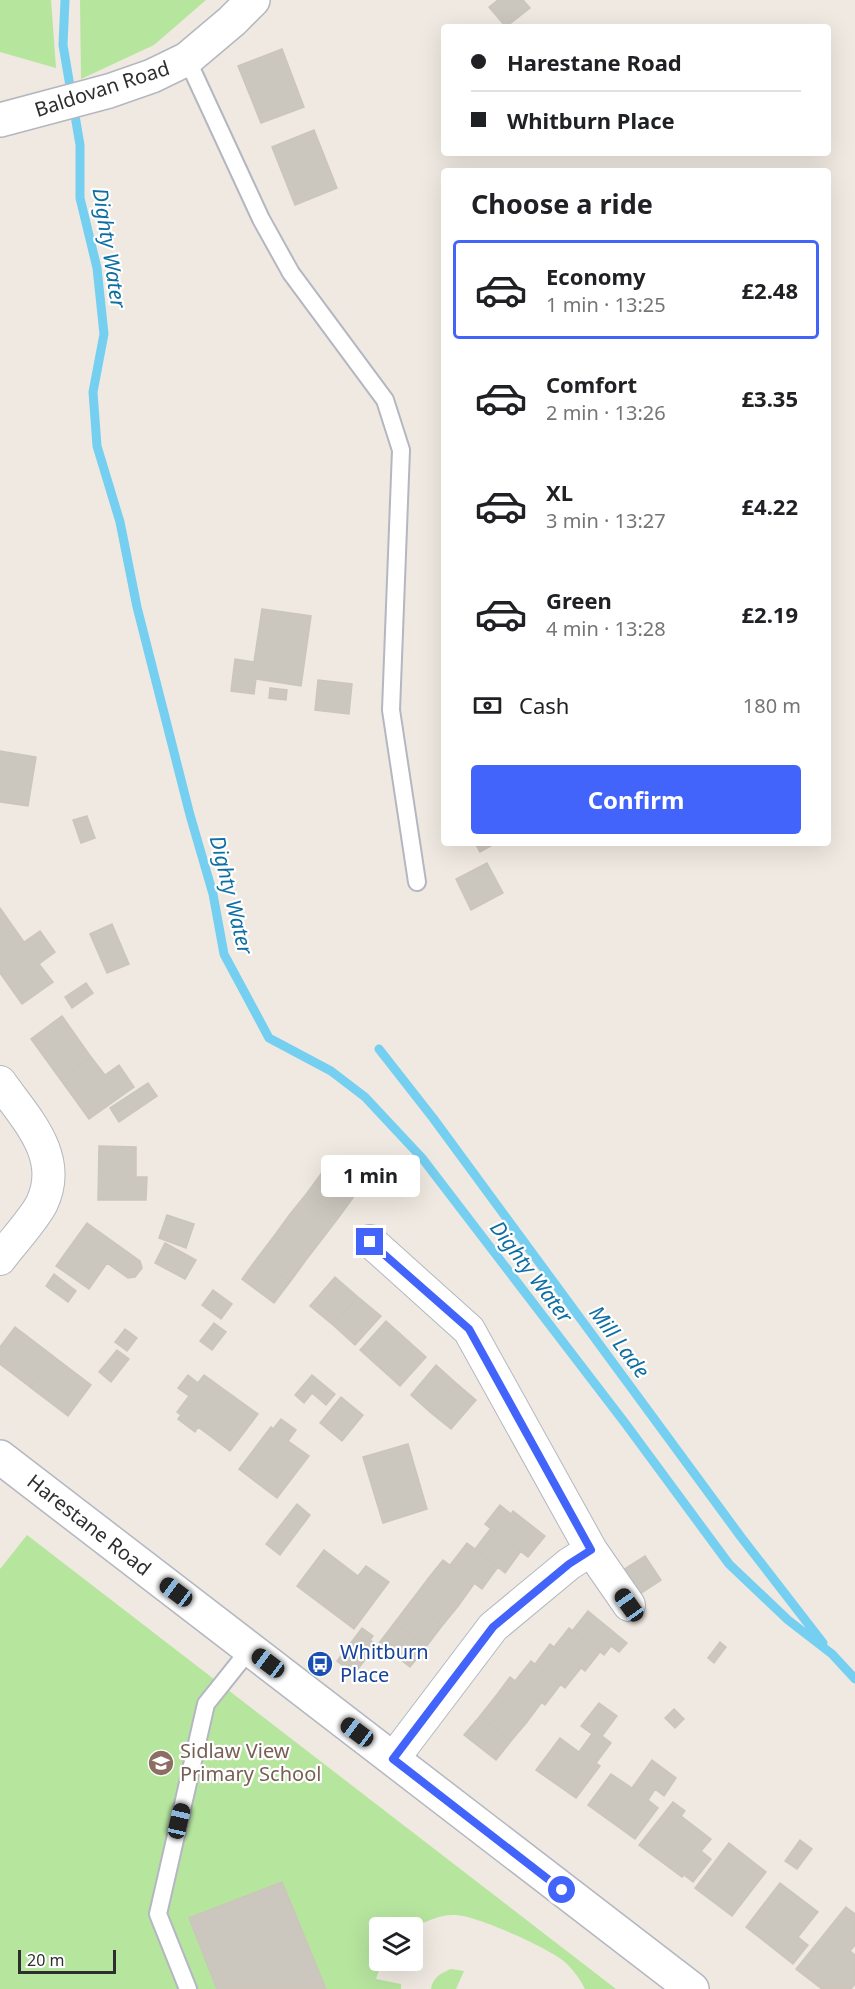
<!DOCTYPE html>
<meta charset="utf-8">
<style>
:root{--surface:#fff;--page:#f2f2f2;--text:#202124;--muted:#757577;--line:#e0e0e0;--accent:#4264fb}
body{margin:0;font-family:"Noto Sans",sans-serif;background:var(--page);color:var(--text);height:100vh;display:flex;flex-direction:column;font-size:22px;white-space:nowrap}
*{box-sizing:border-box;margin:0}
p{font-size:20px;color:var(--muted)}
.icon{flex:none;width:33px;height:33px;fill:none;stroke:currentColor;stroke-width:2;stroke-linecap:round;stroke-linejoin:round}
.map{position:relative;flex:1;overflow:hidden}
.sheet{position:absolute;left:441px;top:168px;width:390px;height:678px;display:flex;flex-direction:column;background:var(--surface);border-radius:6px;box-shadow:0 6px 24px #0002}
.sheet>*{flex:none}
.hud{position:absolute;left:441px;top:24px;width:390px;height:132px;border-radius:6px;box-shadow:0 6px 24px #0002;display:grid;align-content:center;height:132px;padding:0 30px;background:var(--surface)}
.controls{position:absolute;left:369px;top:1917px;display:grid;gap:12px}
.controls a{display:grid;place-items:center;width:54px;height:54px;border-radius:6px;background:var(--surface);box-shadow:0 6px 24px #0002;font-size:30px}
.scale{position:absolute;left:18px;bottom:15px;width:98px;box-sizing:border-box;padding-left:6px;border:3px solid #2e2e2e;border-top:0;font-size:16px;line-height:21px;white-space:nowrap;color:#2e2e2e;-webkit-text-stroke:4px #fff;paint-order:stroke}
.end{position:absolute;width:27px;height:27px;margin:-14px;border:8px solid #4264fb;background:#fff;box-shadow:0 0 0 3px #fff}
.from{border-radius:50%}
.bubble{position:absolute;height:42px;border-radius:6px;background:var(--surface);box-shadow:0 6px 24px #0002;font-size:20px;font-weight:700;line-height:42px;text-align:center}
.car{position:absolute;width:18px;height:36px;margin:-18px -9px;border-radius:8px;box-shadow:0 0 4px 2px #0007;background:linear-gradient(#222 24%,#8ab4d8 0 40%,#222 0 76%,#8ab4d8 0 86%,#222 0)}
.hud b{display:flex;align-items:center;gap:21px;height:57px;font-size:22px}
.hud b+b{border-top:2px solid var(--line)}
.hud i{width:15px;height:15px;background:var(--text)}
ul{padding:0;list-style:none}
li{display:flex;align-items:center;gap:18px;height:99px;margin:0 12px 9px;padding:0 18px;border:3px solid transparent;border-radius:6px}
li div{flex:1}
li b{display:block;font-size:22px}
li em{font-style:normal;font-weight:700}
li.current{border-color:var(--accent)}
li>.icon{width:54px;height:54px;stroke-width:1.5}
h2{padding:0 30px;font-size:27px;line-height:72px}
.pay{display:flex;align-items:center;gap:15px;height:66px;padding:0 30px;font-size:22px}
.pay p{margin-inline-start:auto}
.button{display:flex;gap:12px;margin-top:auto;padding:12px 30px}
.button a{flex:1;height:69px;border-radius:6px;background:var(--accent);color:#fff;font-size:24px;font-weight:700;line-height:69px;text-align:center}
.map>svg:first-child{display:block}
</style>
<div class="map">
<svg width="855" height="1989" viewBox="0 0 855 1989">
<rect width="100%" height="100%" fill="#efe9e1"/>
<!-- green -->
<path fill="#b6e59e" d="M0 0H51L56 68 0 52Z
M80 0H206L154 45 81 79Z
M27 1535 616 1989H585C580 1979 574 1971 566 1963 550 1948 477 1916 456 1915 439 1914 427 1922 412 1927 403 1930 389 1927 380 1928V1960L382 1961 376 1979 401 1984V1989H326L282 1882 189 1918 217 1989H0V1569Z
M451 1969 464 1971 456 1989H431C433 1977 441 1973 451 1969Z"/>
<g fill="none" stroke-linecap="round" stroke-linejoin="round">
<!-- stream -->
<path stroke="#75cff0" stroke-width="9" d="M65 0 63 45 80 145V198L97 268 104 334 93 392 97 446 120 522 137 607 190 815 213 894 224 954 269 1038 331 1071 365 1097 422 1158 625 1423 729 1564 788 1620 832 1654 855 1679
M379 1049 433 1118 741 1537 823 1643"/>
</g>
<!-- building -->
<path fill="#cbc7bf" stroke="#cbc5ba" stroke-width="1.5" d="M498 0H523L530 8 506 27 489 7Z
M282 49 304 107 261 123 238 66Z
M314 130 337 188 295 205 272 147Z
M262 609 311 616 301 686 256 679 254 694 231 691 235 659 254 662Z
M318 680 352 684 349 714 315 710Z
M270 688 287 690 286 700 269 698Z
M0 751 36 757 28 806 0 802Z
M87 816 95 838 81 843 73 820Z
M475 843H496L480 852Z
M487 863 503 893 471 910 456 879Z
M0 908 24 942 0 959Z
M112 924 129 964 107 973 90 934Z
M40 931 55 952 39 964 53 982 22 1004 0 973V959Z
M86 983 93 993 72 1008 65 997Z
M62 1016 91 1057 60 1079 31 1039Z
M91 1057 105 1075 119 1065 134 1087 89 1119 60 1079Z
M148 1083 157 1096 119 1122 110 1108Z
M99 1146 136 1147V1177H147L146 1200H98Z
M323 1171 355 1195 339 1217 307 1193Z
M307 1193 339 1217 323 1238 290 1214Z
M290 1214 323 1238 306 1260 274 1236Z
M167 1215 194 1224 186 1248 159 1238Z
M87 1223 140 1261 142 1268 135 1277 128 1278 107 1263 89 1289 56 1266Z
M274 1236 306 1260 290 1282 258 1257Z
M165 1243 196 1260 185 1279 155 1263Z
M258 1257 290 1282 274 1303 242 1279Z
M54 1274 76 1291 68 1302 46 1286Z
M335 1277 358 1297 333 1325 310 1306Z
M213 1290 232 1304 221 1319 202 1305Z
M358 1297 381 1316 355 1345 333 1325Z
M386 1321 406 1339 380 1368 360 1350Z
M214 1323 226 1332 212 1350 200 1341Z
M15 1327 53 1356 30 1387 0 1364V1347Z
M125 1329 137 1338 127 1351 115 1342Z
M406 1339 426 1357 400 1386 380 1368Z
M117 1350 129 1359 111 1382 99 1372Z
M53 1356 91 1385 68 1416 30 1387Z
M436 1365 456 1383 431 1413 411 1395Z
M188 1375 198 1383 204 1375 258 1414 230 1451 198 1427 195 1432 178 1419 181 1415 177 1412 189 1396 178 1388Z
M312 1375 335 1394 326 1405 312 1393 304 1403 295 1395Z
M456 1383 476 1400 451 1429 431 1413Z
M341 1397 363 1415 342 1441 320 1423Z
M281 1419 296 1430 288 1441 309 1456 277 1498 239 1469 271 1427 273 1429Z
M408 1444 427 1509 383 1523 363 1457Z
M297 1504 310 1515 280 1555 266 1544Z
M500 1505 511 1514 513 1511 545 1536 528 1557 485 1524Z
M491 1528 521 1551 505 1573 475 1549Z
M467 1543 498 1567 482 1589 450 1565Z
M324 1550 358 1576 366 1566 389 1582 354 1629 297 1586Z
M645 1556 661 1580 640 1594 623 1570Z
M443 1560 474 1584 459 1605 427 1580Z
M427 1580 459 1605 442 1626 411 1601Z
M411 1601 442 1626 426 1647 395 1622Z
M588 1611 627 1643 619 1652 611 1646 604 1655 573 1630Z
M395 1622 426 1647 410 1667 379 1643Z
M362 1628 373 1636 370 1640 377 1645 354 1674 337 1661Z
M569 1628 600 1652 585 1671 554 1647Z
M720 1642 726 1647 714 1663 708 1658Z
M550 1644 581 1668 565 1688 535 1664Z
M531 1661 561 1684 545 1705 515 1681Z
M510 1677 542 1702 527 1722 495 1697Z
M495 1697 527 1722 511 1741 480 1716Z
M599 1703 617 1716 602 1736 611 1743 596 1763 600 1766 576 1798 536 1770 560 1738 579 1752 592 1734 581 1726Z
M674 1709 684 1719 675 1728 665 1718Z
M480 1716 511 1741 496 1760 464 1735Z
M652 1760 676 1778 664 1796 655 1789 648 1800 658 1808 635 1839 588 1805 611 1774 632 1788Z
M673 1802 685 1811 681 1816 711 1839 701 1851 711 1859 693 1882 684 1875 682 1877 639 1845Z
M800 1840 812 1849 797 1869 785 1861Z
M729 1843 766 1872 732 1916 695 1888Z
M282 1882 326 1989H217L189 1918Z
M780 1883 818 1912 798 1937 808 1945 793 1964 746 1927Z
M846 1907 855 1914V1945L850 1951 855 1955V1984L851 1989H822L796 1969Z"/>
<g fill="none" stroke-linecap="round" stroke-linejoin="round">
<!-- service casing -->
<g stroke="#b4b7c1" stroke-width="20">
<path id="service" d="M187 59 261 219 291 273 385 400 401 450 391 710 417 882
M188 1989 158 1914 206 1704 250 1649"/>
</g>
<!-- minor casing -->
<g stroke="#b4b7c1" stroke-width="34">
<path id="minor" d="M0 1082C26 1119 64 1156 42 1203 35 1218 11 1244 0 1259
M370 1241 469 1330 591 1550 629 1605
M393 1759 493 1627 569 1564 591 1550"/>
</g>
<!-- tertiary casing -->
<g stroke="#b4b7c1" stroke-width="36">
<path id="tertiary" d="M0 120 109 91 152 76 187 59 232 21 253 0
M0 1457 692 1989"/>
</g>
<!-- service -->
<use href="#service" stroke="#fff" stroke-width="16"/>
<!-- minor -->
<use href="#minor" stroke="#fff" stroke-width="32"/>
<!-- tertiary -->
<use href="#tertiary" stroke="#fff" stroke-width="33"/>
</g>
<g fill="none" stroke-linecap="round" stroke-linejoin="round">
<!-- route -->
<path stroke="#4264fb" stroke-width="8" d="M370 1242 469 1329 591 1550 569 1564 493 1627 393 1759 562 1890"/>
</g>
<!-- icons -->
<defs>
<g id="bus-disc" transform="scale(1.35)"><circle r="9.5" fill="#1a4fb4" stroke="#fff"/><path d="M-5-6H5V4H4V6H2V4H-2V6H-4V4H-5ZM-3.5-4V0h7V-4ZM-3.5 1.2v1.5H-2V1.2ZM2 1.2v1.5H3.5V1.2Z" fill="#fff"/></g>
<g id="school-disc" transform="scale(1.35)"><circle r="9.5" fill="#8d6e63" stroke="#fff"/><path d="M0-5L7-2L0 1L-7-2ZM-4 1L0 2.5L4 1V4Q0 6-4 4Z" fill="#fff"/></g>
</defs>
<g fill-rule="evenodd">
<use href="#bus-disc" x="320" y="1664"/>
<use href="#school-disc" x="161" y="1763"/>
</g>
<g text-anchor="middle" stroke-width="4.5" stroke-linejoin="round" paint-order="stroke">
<!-- street labels -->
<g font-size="20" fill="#2e2e2e" stroke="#fff">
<text transform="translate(102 89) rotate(-18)" y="7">Baldovan Road</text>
<text transform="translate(89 1525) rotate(38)" y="7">Harestane Road</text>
</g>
<!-- transit labels -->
<g font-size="20" fill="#164399" stroke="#fff" text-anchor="start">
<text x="340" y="1659">Whitburn<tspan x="340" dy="23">Place</tspan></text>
</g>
<!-- education labels -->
<g font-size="20" fill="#785e54" stroke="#fff" text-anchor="start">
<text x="180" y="1758">Sidlaw View<tspan x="180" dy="23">Primary School</tspan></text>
</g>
<!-- water labels -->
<g font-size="21" font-style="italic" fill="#0d6fa3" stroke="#fff">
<text transform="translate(109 248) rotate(81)" y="7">Dighty Water</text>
<text transform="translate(231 895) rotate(76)" y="7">Dighty Water</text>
<text transform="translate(531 1272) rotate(53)" y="7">Dighty Water</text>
<text transform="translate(619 1342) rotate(53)" y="7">Mill Lade</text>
</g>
</g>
</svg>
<div class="controls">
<a><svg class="icon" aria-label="layers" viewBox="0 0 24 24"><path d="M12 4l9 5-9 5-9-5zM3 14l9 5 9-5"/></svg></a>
</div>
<div class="scale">20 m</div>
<i class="end from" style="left:562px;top:1890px"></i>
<i class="end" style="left:370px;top:1242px"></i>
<div class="bubble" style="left:321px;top:1155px;width:99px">1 min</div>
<i class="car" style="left:176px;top:1592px;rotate:307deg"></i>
<i class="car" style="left:629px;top:1605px;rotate:325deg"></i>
<i class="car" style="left:268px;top:1663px;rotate:307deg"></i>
<i class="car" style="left:357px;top:1732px;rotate:307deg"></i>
<i class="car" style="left:179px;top:1821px;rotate:13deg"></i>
<div class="hud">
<b><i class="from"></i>Harestane Road</b>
<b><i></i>Whitburn Place</b>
</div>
<section class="sheet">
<h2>Choose a ride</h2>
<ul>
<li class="current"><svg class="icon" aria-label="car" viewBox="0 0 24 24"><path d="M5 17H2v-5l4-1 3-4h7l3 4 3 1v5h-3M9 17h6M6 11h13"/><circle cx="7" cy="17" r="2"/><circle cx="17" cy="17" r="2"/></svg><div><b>Economy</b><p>1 min · 13:25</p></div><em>£2.48</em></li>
<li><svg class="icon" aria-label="car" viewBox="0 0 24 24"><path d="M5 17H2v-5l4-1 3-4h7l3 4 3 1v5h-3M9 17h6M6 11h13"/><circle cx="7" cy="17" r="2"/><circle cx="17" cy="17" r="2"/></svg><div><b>Comfort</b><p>2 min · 13:26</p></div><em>£3.35</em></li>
<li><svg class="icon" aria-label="car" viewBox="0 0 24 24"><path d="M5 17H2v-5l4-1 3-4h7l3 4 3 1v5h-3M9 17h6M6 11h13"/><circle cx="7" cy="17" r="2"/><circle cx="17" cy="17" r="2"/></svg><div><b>XL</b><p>3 min · 13:27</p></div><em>£4.22</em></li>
<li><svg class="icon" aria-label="car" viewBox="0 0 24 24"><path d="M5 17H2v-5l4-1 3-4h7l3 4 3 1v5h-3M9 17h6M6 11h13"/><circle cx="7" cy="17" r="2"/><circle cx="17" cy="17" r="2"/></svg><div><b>Green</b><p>4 min · 13:28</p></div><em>£2.19</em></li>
</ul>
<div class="pay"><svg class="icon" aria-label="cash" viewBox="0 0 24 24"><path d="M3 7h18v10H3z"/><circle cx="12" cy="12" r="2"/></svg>Cash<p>180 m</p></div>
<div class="button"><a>Confirm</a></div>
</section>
</div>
